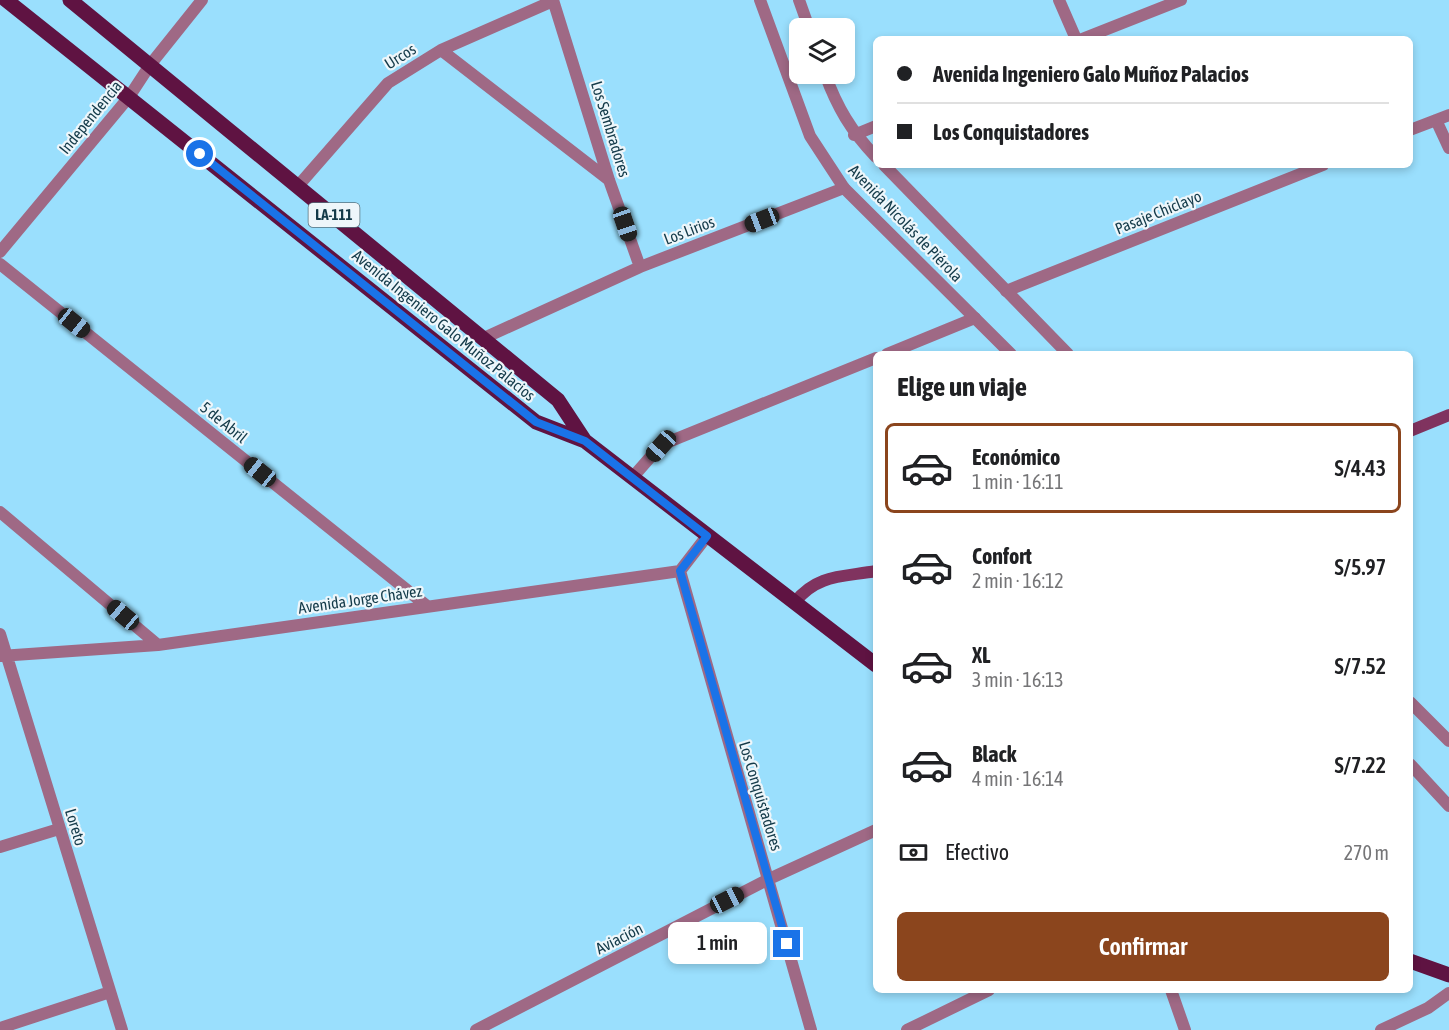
<!DOCTYPE html>
<html lang="es">
<meta charset="utf-8">
<style>
:root{--surface:#fff;--page:#f6f6f6;--text:#202124;--muted:#757577;--line:#e0e0e0;--accent:#8b451d}
body{margin:0;font-family:"Asap Condensed",sans-serif;background:var(--page);color:var(--text);height:100vh;display:flex;flex-direction:column;font-size:22px;white-space:nowrap}
*{box-sizing:border-box;margin:0}
p{font-size:20px;color:var(--muted)}
.icon{flex:none;width:33px;height:33px;fill:none;stroke:currentColor;stroke-width:2;stroke-linecap:round;stroke-linejoin:round}
.map{position:relative;flex:1;overflow:hidden}
.side{position:absolute;left:873px;top:351px;width:540px;height:642px;display:flex;flex-direction:column;background:var(--surface);border-radius:9px;box-shadow:0 3px 9px #0003}
.side>*{flex:none}
.top-card{position:absolute;left:873px;top:36px;width:540px;height:132px;border-radius:9px;box-shadow:0 3px 9px #0003;display:grid;align-content:center;height:132px;padding:0 24px;background:var(--surface)}
.tools{position:absolute;left:789px;top:18px;display:grid;gap:12px}
.tools a{display:grid;place-items:center;width:66px;height:66px;border-radius:9px;background:var(--surface);box-shadow:0 3px 9px #0003;font-size:30px}
.end{position:absolute;width:27px;height:27px;margin:-14px;border:8px solid #1a73e8;background:#fff;box-shadow:0 0 0 3px #fff}
.from{border-radius:50%}
.bubble{position:absolute;height:42px;border-radius:9px;background:var(--surface);box-shadow:0 3px 9px #0003;font-size:20px;font-weight:600;line-height:42px;text-align:center}
.car{position:absolute;width:18px;height:36px;margin:-18px -9px;border-radius:8px;box-shadow:0 0 4px 2px #0007;background:linear-gradient(#222 24%,#8ab4d8 0 40%,#222 0 76%,#8ab4d8 0 86%,#222 0)}
.top-card b{display:flex;align-items:center;gap:21px;height:57px;font-size:22px}
.top-card b+b{border-top:2px solid var(--line)}
.top-card i{width:15px;height:15px;background:var(--text)}
ul{padding:0;list-style:none}
li{display:flex;align-items:center;gap:18px;height:90px;margin:0 12px 9px;padding:0 12px;border:3px solid transparent;border-radius:9px}
li div{flex:1}
li b{display:block;font-size:22px}
li em{font-style:normal;font-weight:600}
li.selected{border-color:var(--accent)}
li>.icon{width:54px;height:54px;stroke-width:1.5}
h2{padding:0 24px;font-size:27px;line-height:72px}
.pay{display:flex;align-items:center;gap:15px;height:66px;padding:0 24px;font-size:22px}
.pay p{margin-inline-start:auto}
.button{display:flex;gap:12px;margin-top:auto;padding:12px 24px}
.button a{flex:1;height:69px;border-radius:9px;background:var(--accent);color:#fff;font-size:24px;font-weight:600;line-height:69px;text-align:center}
.map>svg:first-child{display:block}
</style>
<div class="map">
<svg width="1449" height="1030" viewBox="0 0 1449 1030">
<rect width="100%" height="100%" fill="#9adffd"/>
<g fill="none" stroke-linecap="round" stroke-linejoin="round">
<!-- minor -->
<path stroke="#9f6985" stroke-width="12" d="M553 0 609 180 640 267
M1059 0 1076 39
M1082 39 1181 0
M441 50 609 180
M1436 120 1449 148
M1410 130 1449 115
M854 135 876 126
M298 186 388 83 441 50 553 1
M0 252 129 97 150 65 202 0
M0 264 427 606
M1006 291 1323 165
M484 338 640 267 844 188
M887 354 975 318
M632 478 661 445 876 358
M0 512 158 645
M680 571 811 1030
M0 634 122 1030
M0 656 158 645 680 571 707 536
M0 847 59 829
M1171 990 1185 1030
M0 1028 110 992
M476 1030 769 879 876 830
M907 1030 989 990
M1381 1030 1428 1008 1449 993"/>
<!-- tertiary -->
<path stroke="#9f6985" stroke-width="12" d="M760 0 810 136 844 188 1011 354
M799 0 809 28
M825 74C837 107 851 131 876 157
M884 165 1068 354
M1410 702 1449 741
M1410 764 1449 806"/>
<!-- secondary -->
<path stroke="#80335f" stroke-width="12" d="M1410 431 1449 415
M795 602C817 574 843 577 876 571"/>
<!-- primary -->
<path stroke="#5f1342" stroke-width="15" d="M6 0 536 422 585 441 876 665
M70 0 558 400 585 441
M1410 961 1449 975"/>
</g>
<g fill="none" stroke-linecap="round" stroke-linejoin="round">
<!-- route -->
<path stroke="#1a73e8" stroke-width="8" d="M200 154 536 422 585 441 707 536 680 571 787 944"/>
</g>
<g text-anchor="middle" stroke-width="4.5" stroke-linejoin="round" paint-order="stroke">
<!-- shield labels -->
<rect fill="#eef6fa" stroke="#55727e" stroke-width="1.5" x="308.5" y="203" width="51" height="24" rx="4.5"/>
<g font-size="15" font-weight="bold" fill="#133a49">
<text x="334" y="220">LA-111</text>
</g>
<!-- street labels -->
<g font-size="16" fill="#133a49" stroke="#eef6fa">
<text transform="translate(400 56) rotate(-32)" y="6">Urcos</text>
<text transform="translate(90 117) rotate(-51)" y="6">Independencia</text>
<text transform="translate(611 129) rotate(73)" y="6">Los Sembradores</text>
<text transform="translate(1158 212) rotate(-22)" y="6">Pasaje Chiclayo</text>
<text transform="translate(906 223) rotate(46)" y="6">Avenida Nicolás de Piérola</text>
<text transform="translate(689 230) rotate(-21)" y="6">Los Lirios</text>
<text transform="translate(444 325) rotate(39)" y="6">Avenida Ingeniero Galo Muñoz Palacios</text>
<text transform="translate(224 422) rotate(39)" y="6">5 de Abril</text>
<text transform="translate(360 599) rotate(-8)" y="6">Avenida Jorge Chávez</text>
<text transform="translate(761 796) rotate(73)" y="6">Los Conquistadores</text>
<text transform="translate(76 827) rotate(73)" y="6">Loreto</text>
<text transform="translate(619 938) rotate(-27)" y="6">Aviación</text>
</g>
</g>
</svg>
<div class="tools">
<a><svg class="icon" aria-label="layers" viewBox="0 0 24 24"><path d="M12 4l9 5-9 5-9-5zM3 14l9 5 9-5"/></svg></a>
</div>
<i class="end from" style="left:200px;top:154px"></i>
<i class="end" style="left:787px;top:944px"></i>
<div class="bubble" style="left:668px;top:922px;width:99px">1 min</div>
<i class="car" style="left:762px;top:220px;rotate:249deg"></i>
<i class="car" style="left:625px;top:224px;rotate:161deg"></i>
<i class="car" style="left:74px;top:323px;rotate:129deg"></i>
<i class="car" style="left:661px;top:446px;rotate:222deg"></i>
<i class="car" style="left:260px;top:472px;rotate:309deg"></i>
<i class="car" style="left:123px;top:615px;rotate:310deg"></i>
<i class="car" style="left:727px;top:900px;rotate:63deg"></i>
<div class="top-card">
<b><i class="from"></i>Avenida Ingeniero Galo Muñoz Palacios</b>
<b><i></i>Los Conquistadores</b>
</div>
<section class="side">
<h2>Elige un viaje</h2>
<ul>
<li class="selected"><svg class="icon" aria-label="car" viewBox="0 0 24 24"><path d="M5 17H2v-5l4-1 3-4h7l3 4 3 1v5h-3M9 17h6M6 11h13"/><circle cx="7" cy="17" r="2"/><circle cx="17" cy="17" r="2"/></svg><div><b>Económico</b><p>1 min · 16:11</p></div><em>S/4.43</em></li>
<li><svg class="icon" aria-label="car" viewBox="0 0 24 24"><path d="M5 17H2v-5l4-1 3-4h7l3 4 3 1v5h-3M9 17h6M6 11h13"/><circle cx="7" cy="17" r="2"/><circle cx="17" cy="17" r="2"/></svg><div><b>Confort</b><p>2 min · 16:12</p></div><em>S/5.97</em></li>
<li><svg class="icon" aria-label="car" viewBox="0 0 24 24"><path d="M5 17H2v-5l4-1 3-4h7l3 4 3 1v5h-3M9 17h6M6 11h13"/><circle cx="7" cy="17" r="2"/><circle cx="17" cy="17" r="2"/></svg><div><b>XL</b><p>3 min · 16:13</p></div><em>S/7.52</em></li>
<li><svg class="icon" aria-label="car" viewBox="0 0 24 24"><path d="M5 17H2v-5l4-1 3-4h7l3 4 3 1v5h-3M9 17h6M6 11h13"/><circle cx="7" cy="17" r="2"/><circle cx="17" cy="17" r="2"/></svg><div><b>Black</b><p>4 min · 16:14</p></div><em>S/7.22</em></li>
</ul>
<div class="pay"><svg class="icon" aria-label="cash" viewBox="0 0 24 24"><path d="M3 7h18v10H3z"/><circle cx="12" cy="12" r="2"/></svg>Efectivo<p>270 m</p></div>
<div class="button"><a>Confirmar</a></div>
</section>
</div>
